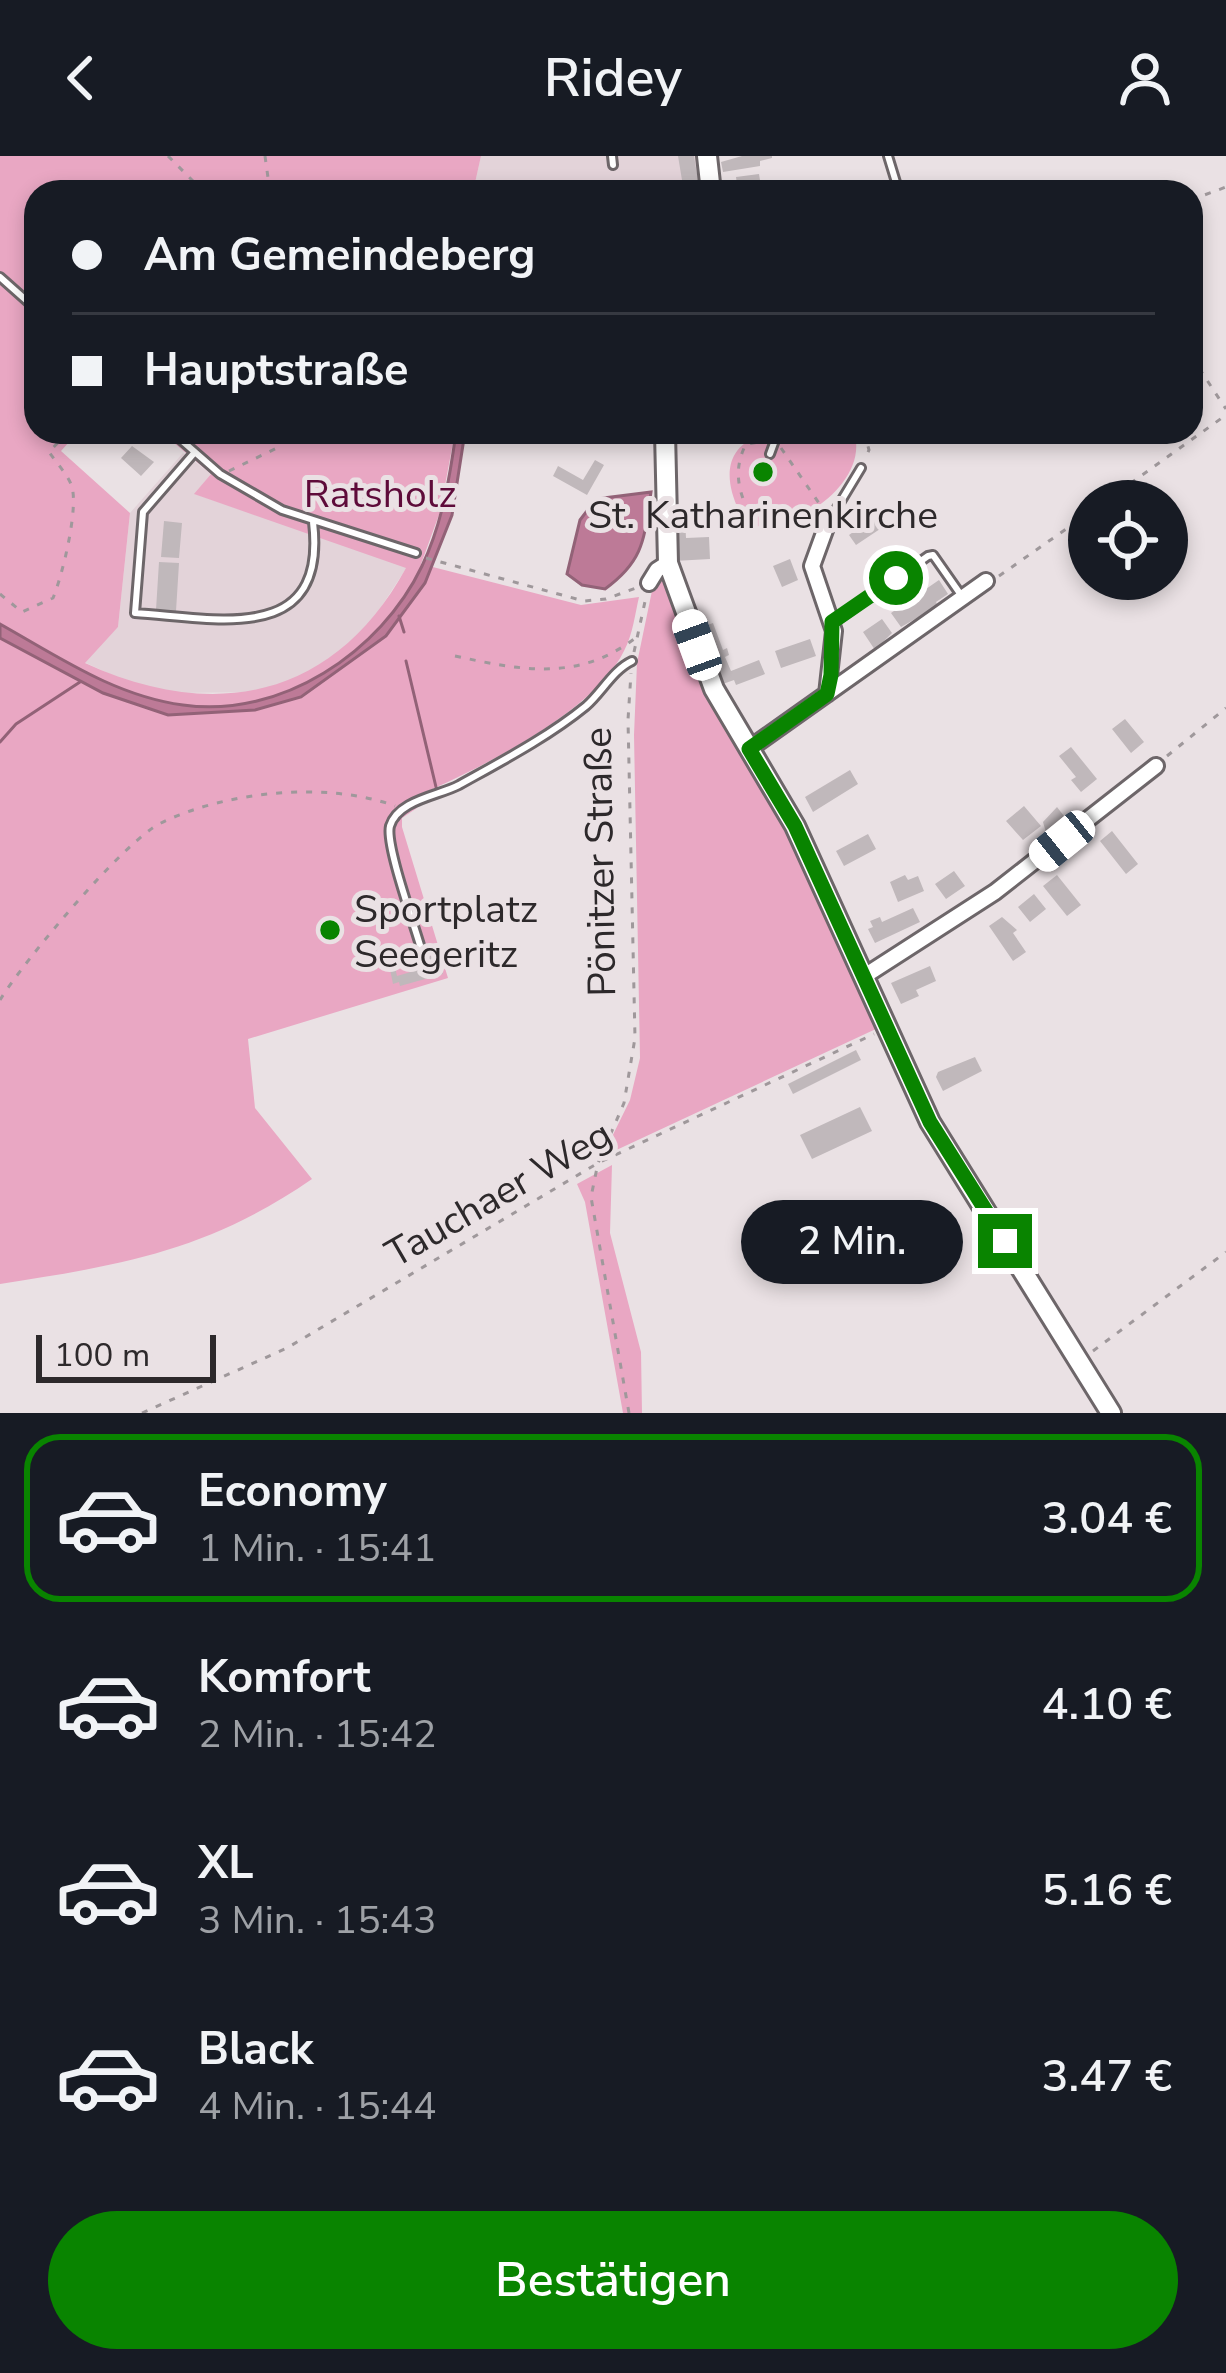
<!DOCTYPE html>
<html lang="de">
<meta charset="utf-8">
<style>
:root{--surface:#171b24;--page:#20242c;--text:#f1f3f6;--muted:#9ea1a6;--line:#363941;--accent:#098400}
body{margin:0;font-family:"Nunito Sans",sans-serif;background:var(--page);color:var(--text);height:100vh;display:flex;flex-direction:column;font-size:45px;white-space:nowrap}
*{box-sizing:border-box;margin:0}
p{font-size:39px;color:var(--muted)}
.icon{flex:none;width:66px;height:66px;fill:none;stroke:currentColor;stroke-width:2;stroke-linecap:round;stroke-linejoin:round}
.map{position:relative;height:1257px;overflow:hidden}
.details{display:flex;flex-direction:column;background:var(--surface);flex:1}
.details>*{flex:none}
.top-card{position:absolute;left:24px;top:24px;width:1179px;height:264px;border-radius:36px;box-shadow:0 6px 18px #0003;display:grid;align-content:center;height:264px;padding:0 48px;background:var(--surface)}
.tools{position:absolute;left:1068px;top:324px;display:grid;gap:24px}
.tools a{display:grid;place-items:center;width:120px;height:120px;border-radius:50%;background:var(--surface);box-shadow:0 6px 18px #0003;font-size:60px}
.scale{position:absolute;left:36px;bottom:30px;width:180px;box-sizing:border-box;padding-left:12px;border:6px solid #2d292b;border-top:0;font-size:33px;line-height:42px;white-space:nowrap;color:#2d292b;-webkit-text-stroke:9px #eae1e4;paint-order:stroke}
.end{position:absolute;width:54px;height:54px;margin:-27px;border:15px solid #098400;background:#fff;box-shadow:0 0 0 6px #fff}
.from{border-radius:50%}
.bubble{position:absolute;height:84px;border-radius:42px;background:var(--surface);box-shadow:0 6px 18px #0003;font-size:39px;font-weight:600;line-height:84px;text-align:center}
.car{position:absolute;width:36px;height:72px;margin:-36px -18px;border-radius:15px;box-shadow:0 0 9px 3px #0007;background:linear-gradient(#fff 24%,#345 0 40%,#fff 0 76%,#345 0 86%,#fff 0)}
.top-card b{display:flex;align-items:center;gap:42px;height:114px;font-size:45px}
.top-card b+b{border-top:3px solid var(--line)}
.top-card i{width:30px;height:30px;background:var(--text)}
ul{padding:21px 0 0;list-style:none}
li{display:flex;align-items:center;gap:36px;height:168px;margin:0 24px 18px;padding:0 24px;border:6px solid transparent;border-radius:36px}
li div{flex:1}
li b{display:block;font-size:45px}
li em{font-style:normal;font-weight:600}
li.selected{border-color:var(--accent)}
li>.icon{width:108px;height:108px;stroke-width:1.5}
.button{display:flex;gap:24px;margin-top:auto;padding:24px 48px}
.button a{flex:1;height:138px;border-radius:72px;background:var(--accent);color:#fff;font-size:48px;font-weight:600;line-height:138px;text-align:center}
header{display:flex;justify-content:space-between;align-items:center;height:156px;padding:0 48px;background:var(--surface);font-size:54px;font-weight:600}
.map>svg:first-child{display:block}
</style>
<header><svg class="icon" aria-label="back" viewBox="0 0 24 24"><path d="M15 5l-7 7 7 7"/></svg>Ridey<svg class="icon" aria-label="person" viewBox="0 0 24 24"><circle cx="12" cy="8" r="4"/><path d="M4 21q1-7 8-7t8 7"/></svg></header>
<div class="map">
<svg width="1226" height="1257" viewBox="0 0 1226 1257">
<rect width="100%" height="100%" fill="#eae1e4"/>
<!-- built -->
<path fill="#e3d3d9" d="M481 0H696L701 36H473Z
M183 297 211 318 195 338 407 411 370 468 349 489 314 512 291 525 257 536 173 537 127 526 84 506 118 471 130 357Z"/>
<!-- green -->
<path fill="#e9a7c3" d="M0 0H481L473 36H36V276H78L61 295 130 357 118 471 85 507C215 567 335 542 406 412L194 338 211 318 161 276H455L440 356 421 408 581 449 639 441C635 458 633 478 624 495 593 558 475 615 412 642L417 652 402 662V671L448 822 248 883 255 952 312 1023C208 1095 122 1109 0 1128Z
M769 276H854C865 310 834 344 804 358 788 365 766 367 749 373 725 335 715 290 769 276Z
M661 422 786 664 878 872 610 997 607 991 630 944 640 902 634 579 637 507 653 430Z
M612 1009 610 1077 641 1196 642 1257H623L585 1046 577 1028Z"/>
<!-- water -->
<path fill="#bd7a97" stroke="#926277" stroke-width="3" d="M456 276H465L452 359 425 427 386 480 301 541 255 554 168 559 103 537 0 482V468C59 501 115 540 183 549 281 563 381 496 422 410 442 368 450 321 456 276Z
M651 336C644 382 645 404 605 433L582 429 567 418 580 364 596 343Z"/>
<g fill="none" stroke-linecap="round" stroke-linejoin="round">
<!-- stream -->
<path stroke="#926277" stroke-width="3" d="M399 460 404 476
M406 505 436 631
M0 586 16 568 80 526"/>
</g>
<!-- building -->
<path fill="#c0b8bb" d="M678 0H694L700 36H654V33L683 30Z
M742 0H772V2L760 5V10L723 16 721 6Z
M759 18 762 36H738L736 21Z
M132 290 154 306 141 320 121 302Z
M595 304 604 309 587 339 553 320 558 310 583 324Z
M881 356 889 367 856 389 849 379Z
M685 362 686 382 709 381 710 403 674 405 672 363Z
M164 365 182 367 179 402 161 401Z
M790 403 798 424 782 431 773 410Z
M159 406 179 407 176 455 156 454Z
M939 424 948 438 936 446 938 450 901 471 891 457Z
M882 463 892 477 875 494 863 476Z
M713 467 723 494 727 492 729 499 725 501 731 515 759 504 765 518 736 529 734 524 720 529 699 472Z
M810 483 816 500 781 512 775 495Z
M1125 563 1144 586 1131 597 1112 573Z
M1071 591 1097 623 1081 636 1071 624 1076 621 1059 600Z
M850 614 858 628 813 656 805 641Z
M1024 650 1041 670 1023 684 1006 665Z
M1057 651 1070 668 1063 673 1060 669 1047 680 1043 666Z
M1112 675 1138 708 1126 718 1100 685Z
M868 678 876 693 844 710 836 695Z
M954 715 965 730 946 743 935 728Z
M905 719 908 724 918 720 924 735 898 746 890 726Z
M1057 719 1081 749 1067 760 1043 730Z
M1034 738 1046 753 1030 766 1018 751Z
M913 752 920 766 875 787 868 773 873 771 870 765 880 761 882 766Z
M1002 761 1017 774 1013 777 1026 796 1013 805 989 770Z
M437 798 443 818 400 830 399 826 393 828 390 813 395 811 397 820 431 810 428 800Z
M930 810 936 825 916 834 919 840 901 848 891 827Z
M856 894 861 904 793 938 788 928Z
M975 901 982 915 943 935 936 921 938 916Z
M860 951 872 975 812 1003 800 979Z"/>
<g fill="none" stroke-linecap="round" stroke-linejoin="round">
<!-- lane casing -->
<g stroke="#6d6669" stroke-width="12">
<path id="lane" d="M612 0 613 9
M888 0 899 36
M0 121 36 153
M172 276 220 318 282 354 416 397
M195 296 143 356 135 457C215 462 328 491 313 366
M770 298 778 276
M829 365 861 312
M833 467 928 400 933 399 961 439
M422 796C416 773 385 689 390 670 398 644 438 640 459 629 502 605 548 581 586 550 602 536 613 514 632 505"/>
</g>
<!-- street casing -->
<g stroke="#6d6669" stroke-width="20">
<path id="street" d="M649 427 657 414 668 407
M827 538 834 475 812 410 828 366
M749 593 986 425
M863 821 995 736 1156 610"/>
</g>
<!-- secondary casing -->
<g stroke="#6d6669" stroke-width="24">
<path id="secondary" d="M707 0 711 36
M665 276 668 407 714 533 795 670 930 966 1111 1257"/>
</g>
<!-- path -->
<path stroke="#9f989b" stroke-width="3" stroke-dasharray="6 9" stroke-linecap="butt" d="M168 0 204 36
M265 0 270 36
M1191 44 1226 31
M1191 134C1202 156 1201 183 1194 206
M1191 200 1226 253
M864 276 869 294 865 303
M781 292 823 353
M229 315 277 292 282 276
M1106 345 1226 259
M756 369C740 342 731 317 746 288L767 285
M426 402 584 445 606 443 636 432
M999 420 1089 357
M0 438 22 456 53 442C62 421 80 349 71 328 66 317 56 306 49 296L68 276
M634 496 646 441
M455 500C520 514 577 526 634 483
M1167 600 1226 552
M0 844C23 806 124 685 161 667 226 635 328 625 395 650
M1093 1195 1226 1096
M142 1257 287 1192 598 1007 874 878
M629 1257 591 1041 598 1007 624 947 635 882 628 564 631 517"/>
<!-- lane -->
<use href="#lane" stroke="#fff" stroke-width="6"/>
<!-- street -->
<use href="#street" stroke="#fff" stroke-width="14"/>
<!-- secondary -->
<use href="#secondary" stroke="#fff" stroke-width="18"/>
</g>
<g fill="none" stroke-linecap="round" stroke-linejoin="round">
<!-- route -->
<path stroke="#098400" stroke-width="15" d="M896 422 832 466 831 519 827 538 749 593 795 670 930 966 1005 1085"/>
</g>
<!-- markers -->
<g fill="#098400" stroke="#eae1e4" stroke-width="4.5">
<circle cx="763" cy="316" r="12"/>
<circle cx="330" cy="774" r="12"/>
</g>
<g text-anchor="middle" stroke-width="10" stroke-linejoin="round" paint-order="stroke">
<!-- park labels -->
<g font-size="39" fill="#5e0b3a" stroke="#eae1e4">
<text x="380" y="351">Ratsholz</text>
</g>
<!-- poi labels -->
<g font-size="39" fill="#2d292b" stroke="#eae1e4">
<text x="763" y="372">St. Katharinenkirche</text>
<text x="354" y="766" text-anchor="start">Sportplatz<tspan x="354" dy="45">Seegeritz</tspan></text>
</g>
<!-- street labels -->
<g font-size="39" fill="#2d292b" stroke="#eae1e4">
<text transform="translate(599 706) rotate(-91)" y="14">Pönitzer Straße</text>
<text transform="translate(498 1037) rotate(-30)" y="14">Tauchaer Weg</text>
</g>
</g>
</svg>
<div class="tools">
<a><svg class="icon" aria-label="locate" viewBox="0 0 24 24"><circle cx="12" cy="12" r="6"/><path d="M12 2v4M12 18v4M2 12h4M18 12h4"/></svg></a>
</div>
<div class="scale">100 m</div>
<i class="end from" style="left:896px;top:422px"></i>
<i class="end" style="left:1005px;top:1085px"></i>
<div class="bubble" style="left:741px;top:1044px;width:222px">2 Min.</div>
<i class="car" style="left:697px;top:489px;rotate:340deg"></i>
<i class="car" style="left:1062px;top:685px;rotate:231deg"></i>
<div class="top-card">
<b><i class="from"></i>Am Gemeindeberg</b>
<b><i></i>Hauptstraße</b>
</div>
</div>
<section class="details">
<ul>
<li class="selected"><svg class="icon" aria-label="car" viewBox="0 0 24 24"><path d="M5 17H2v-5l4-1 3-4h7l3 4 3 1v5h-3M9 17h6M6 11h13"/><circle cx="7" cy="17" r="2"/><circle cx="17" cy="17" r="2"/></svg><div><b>Economy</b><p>1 Min. · 15:41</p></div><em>3.04 €</em></li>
<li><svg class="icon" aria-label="car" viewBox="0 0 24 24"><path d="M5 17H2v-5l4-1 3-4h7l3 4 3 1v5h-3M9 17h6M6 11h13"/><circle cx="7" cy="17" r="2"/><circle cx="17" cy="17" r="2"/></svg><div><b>Komfort</b><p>2 Min. · 15:42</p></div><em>4.10 €</em></li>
<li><svg class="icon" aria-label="car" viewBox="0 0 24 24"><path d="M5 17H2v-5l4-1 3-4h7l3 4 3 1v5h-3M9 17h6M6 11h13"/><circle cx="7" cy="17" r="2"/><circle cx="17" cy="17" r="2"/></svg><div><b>XL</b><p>3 Min. · 15:43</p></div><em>5.16 €</em></li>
<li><svg class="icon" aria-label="car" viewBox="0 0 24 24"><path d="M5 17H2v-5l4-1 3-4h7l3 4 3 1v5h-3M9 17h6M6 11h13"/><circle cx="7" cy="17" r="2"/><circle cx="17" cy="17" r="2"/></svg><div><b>Black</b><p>4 Min. · 15:44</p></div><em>3.47 €</em></li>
</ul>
<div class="button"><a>Bestätigen</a></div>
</section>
